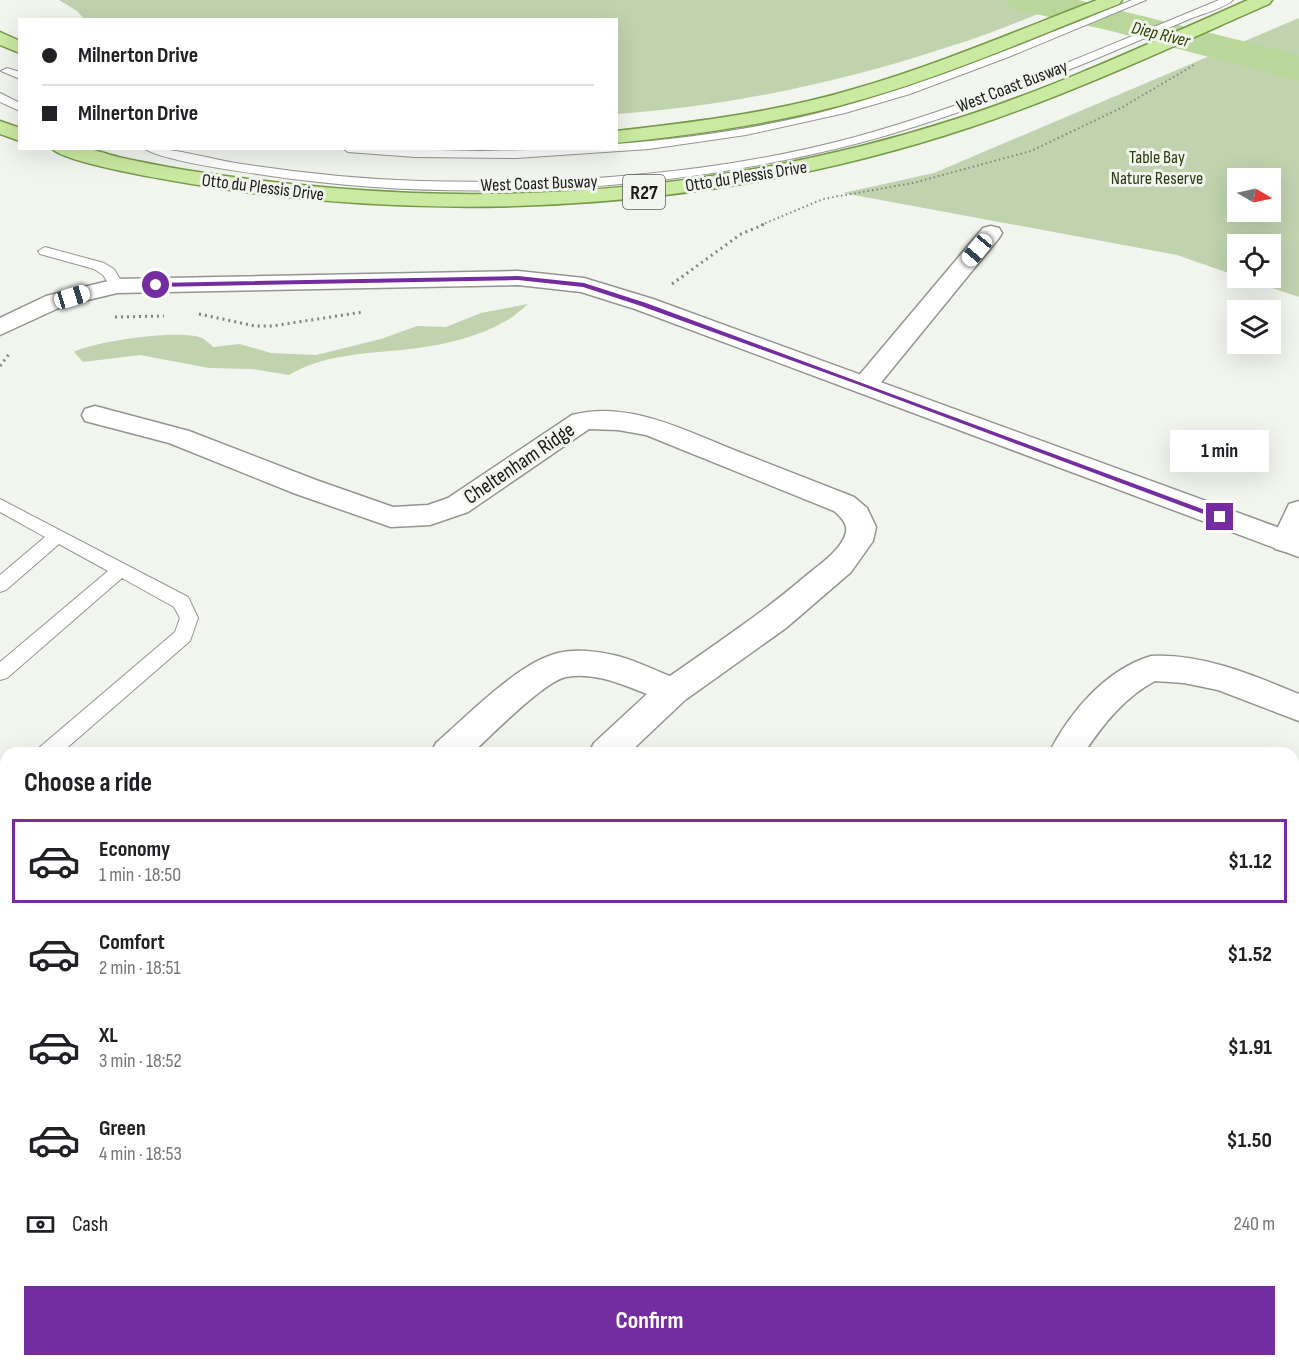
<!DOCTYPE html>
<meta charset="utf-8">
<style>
:root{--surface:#fff;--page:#f6f6f6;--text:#202124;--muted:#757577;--line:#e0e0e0;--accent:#742da0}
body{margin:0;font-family:"Sofia Sans Condensed",sans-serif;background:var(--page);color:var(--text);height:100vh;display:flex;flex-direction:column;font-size:22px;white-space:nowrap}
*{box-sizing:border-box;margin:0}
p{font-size:20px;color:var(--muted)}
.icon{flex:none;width:33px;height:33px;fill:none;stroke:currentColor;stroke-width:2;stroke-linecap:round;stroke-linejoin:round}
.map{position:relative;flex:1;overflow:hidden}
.sheet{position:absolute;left:0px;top:747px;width:1299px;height:620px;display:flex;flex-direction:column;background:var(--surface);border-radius:18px 18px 0 0;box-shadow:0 6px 24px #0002}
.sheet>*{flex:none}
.banner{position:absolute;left:18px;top:18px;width:600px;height:132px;border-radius:0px;box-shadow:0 6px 24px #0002;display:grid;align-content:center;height:132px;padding:0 24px;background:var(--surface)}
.needle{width:39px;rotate:99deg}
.tools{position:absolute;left:1227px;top:168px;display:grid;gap:12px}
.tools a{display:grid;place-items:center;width:54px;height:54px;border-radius:0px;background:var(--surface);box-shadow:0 6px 24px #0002;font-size:30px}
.end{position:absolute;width:27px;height:27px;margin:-14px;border:8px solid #742da0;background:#fff;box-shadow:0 0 0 3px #fff}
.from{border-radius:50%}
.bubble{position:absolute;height:42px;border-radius:0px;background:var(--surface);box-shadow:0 6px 24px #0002;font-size:20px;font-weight:700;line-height:42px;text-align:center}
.car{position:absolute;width:18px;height:36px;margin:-18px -9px;border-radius:8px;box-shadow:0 0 4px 2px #0007;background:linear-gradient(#fff 24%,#345 0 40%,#fff 0 76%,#345 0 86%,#fff 0)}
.banner b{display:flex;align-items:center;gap:21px;height:57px;font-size:22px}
.banner b+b{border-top:2px solid var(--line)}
.banner i{width:15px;height:15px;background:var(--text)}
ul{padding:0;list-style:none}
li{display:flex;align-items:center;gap:18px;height:84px;margin:0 12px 9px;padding:0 12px;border:3px solid transparent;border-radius:0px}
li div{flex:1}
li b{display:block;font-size:22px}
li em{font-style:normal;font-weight:700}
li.active{border-color:var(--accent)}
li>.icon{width:54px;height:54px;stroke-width:1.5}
h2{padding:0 24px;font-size:27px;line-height:72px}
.pay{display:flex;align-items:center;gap:15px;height:66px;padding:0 24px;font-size:22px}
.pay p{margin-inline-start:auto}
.button{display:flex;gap:12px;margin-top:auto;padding:12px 24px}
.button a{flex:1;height:69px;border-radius:0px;background:var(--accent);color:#fff;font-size:24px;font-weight:700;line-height:69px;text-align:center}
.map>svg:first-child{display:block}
</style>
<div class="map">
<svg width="1299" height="1366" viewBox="0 0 1299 1366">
<rect width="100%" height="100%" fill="#f2f5ee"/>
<!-- green -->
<path fill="#c0d2ae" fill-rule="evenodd" d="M59 0H1019L1012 3 1049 10C1017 22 984 36 951 46 843 82 730 106 617 114L616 20H85L77 11Z
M1299 18V297L1243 278H1270V244H1238L1237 276 1177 255 843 193 934 173ZM1238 178H1270V212H1238Z
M528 304C520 311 511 319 502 323 477 337 446 344 418 348 374 354 327 352 289 375L253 369 209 368 140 355 83 362 74 352C96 341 181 329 202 338 206 340 210 344 213 347L240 344 271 353 316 355 381 339 417 326 446 327 481 313Z"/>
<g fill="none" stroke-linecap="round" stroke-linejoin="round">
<!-- river -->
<path fill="#b9d69b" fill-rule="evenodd" d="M1004 0H1078L1299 55V81L1107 30 1009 8Z"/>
<!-- service casing -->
<g stroke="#939690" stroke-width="2">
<path id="service" d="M1132 0H1146L1011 56 910 94 845 113 746 135 649 149 516 158 415 157 348 152 342 148 482 151 616 148V144C691 138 765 128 837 108 938 81 1034 39 1132 0Z
M1219 0H1233C1222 9 1205 13 1192 18 1159 32 1126 46 1093 60 1017 91 939 122 859 143 670 192 457 204 264 175 237 171 163 161 143 148 177 148 209 159 242 164 300 173 359 179 419 181 564 185 714 175 855 137 980 103 1099 49 1219 0Z
M7 68 20 72V79L1 71Z
M0 93 20 103V111L0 102Z
M45 247 104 263 114 269 124 286 117 290 112 289 103 275 94 269 40 254 38 251Z
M0 499 188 597 198 618 190 641 61 753H37L40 747 175 632 180 618 174 607 122 578 7 678 0 680V662L108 571 59 544 6 590 0 592V575L45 537 0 512Z
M6 780V801L0 803V782Z
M0 1237 6 1240V1273L0 1270Z
M6 1286V1317L0 1320V1289Z
M46 1360H74V1366H46Z"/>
</g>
<!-- minor casing -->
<g stroke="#939690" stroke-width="3">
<path id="minor" d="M991 226 999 228 1002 233 999 238 874 391 865 393 856 391 852 385 856 379 983 228Z
M95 406 189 431 316 480 393 507 428 505 448 498 572 415C629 400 688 432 739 452 778 467 816 482 854 497L867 508 876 527 873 541 851 572 786 628 685 700 629 753H589L594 743 647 694C621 684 595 672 566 677 543 682 491 736 472 753H431L436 743C467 716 519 662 558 653 575 649 597 651 613 655 633 659 651 669 670 676 717 643 764 612 808 574 820 564 837 553 844 538 850 526 843 519 834 511L646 435 618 430 589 429 468 512 430 525 391 527 296 494 169 443 85 421 82 415 85 409Z
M1299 501V545L1297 549 1286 552 1275 549 1271 542 1289 504Z
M1151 656C1201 653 1253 675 1299 694V721L1218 690 1184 683 1155 681C1125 697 1103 724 1084 753H1049C1070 712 1105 670 1151 656Z
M1293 971 1299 974V1012L1293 1009Z
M1293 1210 1299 1213V1259L1293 1256Z
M408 1360H459L457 1366H406Z
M750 1360H799L797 1366H748Z
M967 1360H1022L1024 1366H969Z"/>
</g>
<!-- tertiary casing -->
<g stroke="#939690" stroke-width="3">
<path id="tertiary" d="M518 271 584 278 653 299 1299 535V557L635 309 581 292 518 285 117 293 63 306 0 335V318L46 296 117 279Z"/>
</g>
<!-- primary casing -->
<g stroke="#759849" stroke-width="3">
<path id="primary" d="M1097 0H1122L1119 4C1036 36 953 73 867 98 786 122 701 134 616 143V131C696 122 777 112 854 89 937 65 1016 31 1097 0Z
M1248 0H1272L1269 4C1171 47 1073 93 971 127 728 208 468 225 216 188 187 183 67 165 51 148 61 148 72 148 82 148 94 149 106 154 118 157 140 162 162 166 185 170 260 182 336 190 413 193 595 200 782 175 956 119 1056 87 1152 42 1248 0Z
M0 32 20 41V53L0 45Z
M0 121 20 128V141L0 134Z"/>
</g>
<!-- path-far1 -->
<path stroke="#838581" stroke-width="2" stroke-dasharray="1.5 3" stroke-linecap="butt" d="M761 225 823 199 913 183 1031 151 1121 108 1194 65"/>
<!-- path -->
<path stroke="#838581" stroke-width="3" stroke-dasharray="2 4" stroke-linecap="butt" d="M672 284 741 234 765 224
M199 314 255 326H272L363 312
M115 317 164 316
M0 366 9 354"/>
<!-- service -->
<use href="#service" fill="#fff" fill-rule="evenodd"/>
<!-- minor -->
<use href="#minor" fill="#fff" fill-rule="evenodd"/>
<!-- tertiary -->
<use href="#tertiary" fill="#fff" fill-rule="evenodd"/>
<!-- primary -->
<use href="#primary" fill="#cae9a1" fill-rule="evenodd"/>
</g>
<!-- wall -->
<path fill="#6f726c" d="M631 1360H728L725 1366H637Z
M1147 1360H1285L1284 1366H1156Z"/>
<!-- shaded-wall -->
<path fill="#5a5c58" d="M624 1360H628L625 1366H621Z
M725 1360H728L725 1366H722Z"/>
<!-- building -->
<path fill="#81847e" stroke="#5a5c58" stroke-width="1.5" d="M573 1360H624L621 1366H569Z
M638 1360H725L722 1366H693L687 1361 684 1366H644Z
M883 1360H899L905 1366H880Z
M1171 1360H1285L1284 1366H1179Z"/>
<!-- route -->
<path fill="#742da0" d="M518 276 584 283 646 303 1224 517 1217 519 862 386 641 306 583 287 518 280 156 287 152 285 156 283Z"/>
<g text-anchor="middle" stroke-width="6" stroke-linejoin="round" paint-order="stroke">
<!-- far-water labels -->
<g font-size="18" font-style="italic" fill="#2a4200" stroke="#f2f5ee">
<text transform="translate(1161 34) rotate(14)" y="6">Diep River</text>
</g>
<!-- far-street labels -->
<g font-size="18" fill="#1a1b19" stroke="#f2f5ee">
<text transform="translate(1012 86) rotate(-21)" y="6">West Coast Busway</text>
<text transform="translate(746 176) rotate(-9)" y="6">Otto du Plessis Drive</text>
<text transform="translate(539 183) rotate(-2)" y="6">West Coast Busway</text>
<text transform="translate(263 187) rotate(7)" y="6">Otto du Plessis Drive</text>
</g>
<!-- far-park labels -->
<g font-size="18" fill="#2a3c12" stroke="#f2f5ee">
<text x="1157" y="163">Table Bay<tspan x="1157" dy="21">Nature Reserve</tspan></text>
</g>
<!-- shield labels -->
<rect fill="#f2f5ee" stroke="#5b5c59" stroke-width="1.5" x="623" y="175" width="42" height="34" rx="4.5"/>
<g font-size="20" font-weight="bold" fill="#1a1b19">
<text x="644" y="199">R27</text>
</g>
<!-- street labels -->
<g font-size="21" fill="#1a1b19" stroke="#f2f5ee">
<text transform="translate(519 463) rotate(-34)" y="7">Cheltenham Ridge</text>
</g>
</g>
</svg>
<div class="tools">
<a><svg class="needle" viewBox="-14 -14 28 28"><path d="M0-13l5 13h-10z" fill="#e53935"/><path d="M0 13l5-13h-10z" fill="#757577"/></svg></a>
<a><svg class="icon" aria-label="locate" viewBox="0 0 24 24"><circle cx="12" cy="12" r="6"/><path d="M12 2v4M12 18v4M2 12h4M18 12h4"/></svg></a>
<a><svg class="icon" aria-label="layers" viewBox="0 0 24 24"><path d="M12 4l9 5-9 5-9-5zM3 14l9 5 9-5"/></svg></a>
</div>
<i class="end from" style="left:156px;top:285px"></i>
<i class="end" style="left:1220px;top:517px"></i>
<div class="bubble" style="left:1170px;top:430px;width:99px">1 min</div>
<i class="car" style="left:977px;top:250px;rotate:220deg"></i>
<i class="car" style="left:72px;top:297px;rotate:73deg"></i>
<div class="banner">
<b><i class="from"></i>Milnerton Drive</b>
<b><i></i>Milnerton Drive</b>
</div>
<section class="sheet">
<h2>Choose a ride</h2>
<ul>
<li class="active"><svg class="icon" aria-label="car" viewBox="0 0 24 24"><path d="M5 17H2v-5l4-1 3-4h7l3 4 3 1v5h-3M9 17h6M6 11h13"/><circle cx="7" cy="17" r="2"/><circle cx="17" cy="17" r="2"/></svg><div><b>Economy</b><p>1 min · 18:50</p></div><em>$1.12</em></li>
<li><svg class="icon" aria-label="car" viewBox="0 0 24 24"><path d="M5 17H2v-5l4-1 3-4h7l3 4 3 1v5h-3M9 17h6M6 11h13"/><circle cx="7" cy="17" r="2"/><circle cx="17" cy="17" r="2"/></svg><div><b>Comfort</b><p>2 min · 18:51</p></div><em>$1.52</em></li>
<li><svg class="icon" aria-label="car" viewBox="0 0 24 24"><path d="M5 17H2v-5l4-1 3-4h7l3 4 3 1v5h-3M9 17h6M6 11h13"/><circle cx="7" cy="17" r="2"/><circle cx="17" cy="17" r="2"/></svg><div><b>XL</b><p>3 min · 18:52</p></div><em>$1.91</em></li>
<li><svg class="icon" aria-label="car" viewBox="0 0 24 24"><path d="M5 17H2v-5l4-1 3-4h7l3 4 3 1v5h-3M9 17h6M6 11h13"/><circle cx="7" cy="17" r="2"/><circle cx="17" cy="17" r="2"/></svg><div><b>Green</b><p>4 min · 18:53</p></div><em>$1.50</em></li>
</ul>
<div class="pay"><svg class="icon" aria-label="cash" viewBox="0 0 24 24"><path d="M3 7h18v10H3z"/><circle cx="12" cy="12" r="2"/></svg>Cash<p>240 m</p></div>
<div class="button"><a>Confirm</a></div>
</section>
</div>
